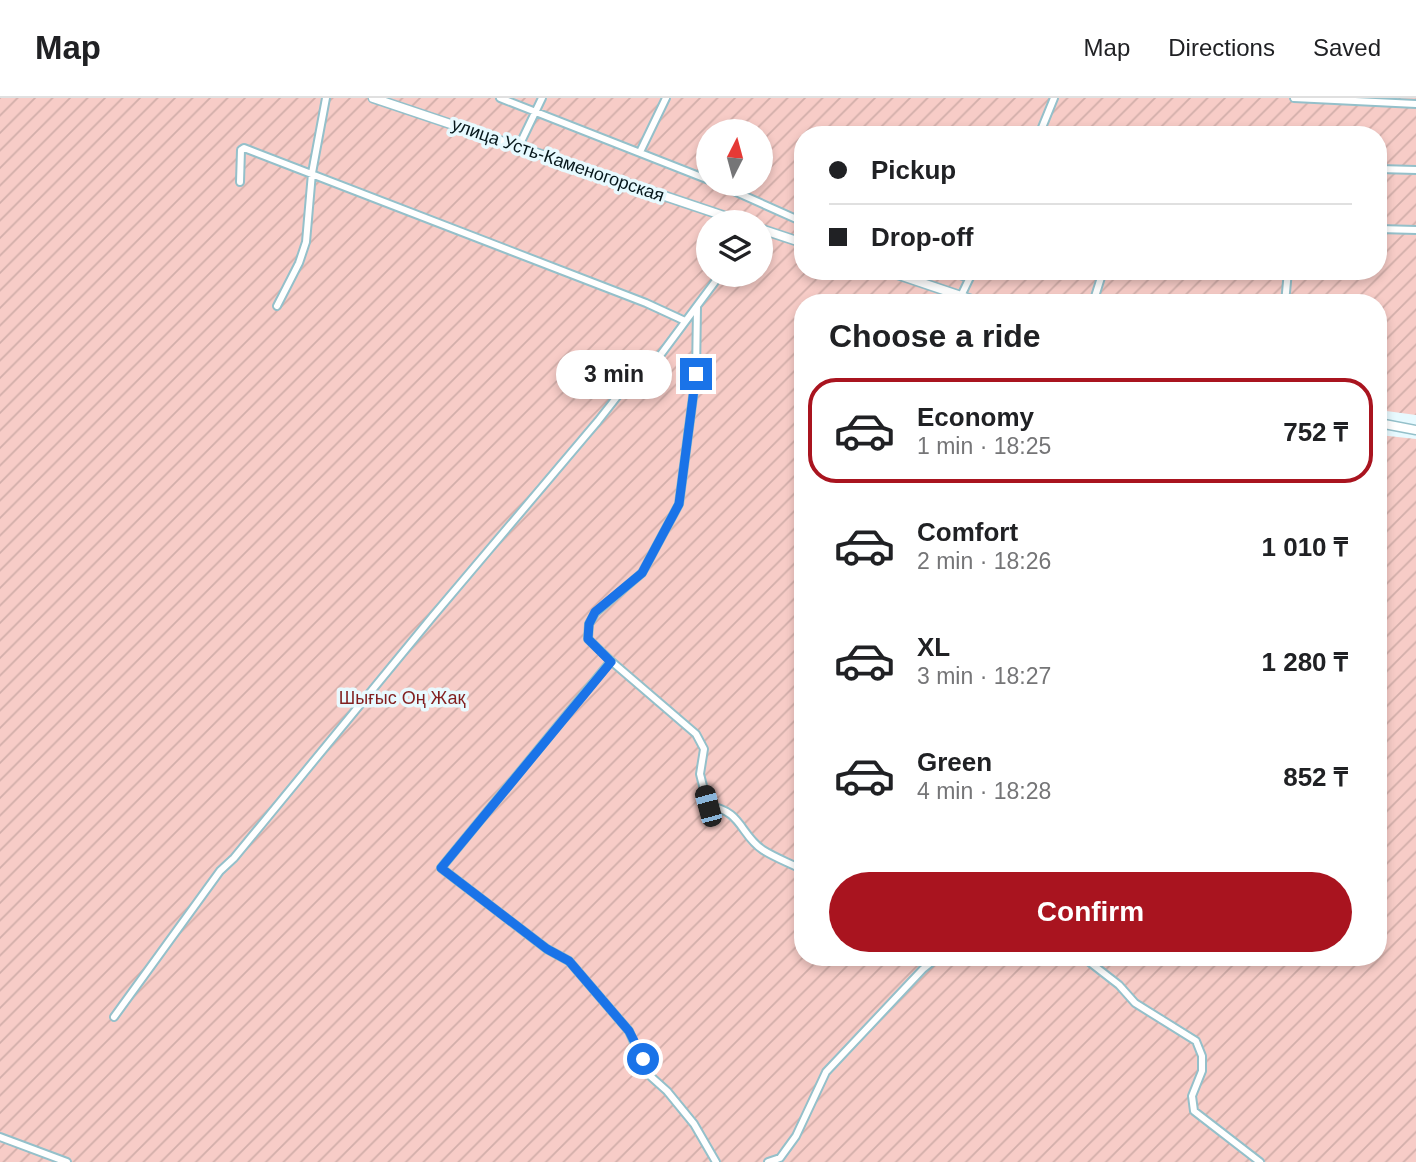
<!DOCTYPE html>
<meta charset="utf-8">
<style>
:root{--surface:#fff;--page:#f2f2f2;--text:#202124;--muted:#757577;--line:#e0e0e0;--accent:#a9141f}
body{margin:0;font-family:Arial,sans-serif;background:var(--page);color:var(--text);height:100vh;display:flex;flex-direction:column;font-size:26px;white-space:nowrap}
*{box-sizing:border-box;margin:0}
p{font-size:23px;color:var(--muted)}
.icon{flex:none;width:38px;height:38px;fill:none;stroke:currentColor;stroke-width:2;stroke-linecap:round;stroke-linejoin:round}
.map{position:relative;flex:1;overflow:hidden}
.side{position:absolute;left:794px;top:196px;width:593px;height:672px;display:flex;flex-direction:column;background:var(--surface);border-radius:28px;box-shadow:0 4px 10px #0003}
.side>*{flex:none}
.guide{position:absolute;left:794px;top:28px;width:593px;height:154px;border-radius:28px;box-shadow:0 4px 10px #0003;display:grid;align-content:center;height:154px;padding:0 35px;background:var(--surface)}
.needle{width:46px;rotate:6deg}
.buttons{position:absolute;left:696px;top:21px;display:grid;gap:14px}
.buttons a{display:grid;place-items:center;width:77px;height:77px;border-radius:50%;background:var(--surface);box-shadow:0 4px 10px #0003;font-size:35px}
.end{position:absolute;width:32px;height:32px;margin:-16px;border:9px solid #1a73e8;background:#fff;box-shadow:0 0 0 4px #fff}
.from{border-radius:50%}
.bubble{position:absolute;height:49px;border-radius:24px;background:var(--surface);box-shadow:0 4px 10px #0003;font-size:23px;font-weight:600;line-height:49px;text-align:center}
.car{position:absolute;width:21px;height:42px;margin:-21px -10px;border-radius:9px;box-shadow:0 0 5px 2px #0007;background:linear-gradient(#222 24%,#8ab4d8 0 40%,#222 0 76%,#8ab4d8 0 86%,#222 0)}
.guide b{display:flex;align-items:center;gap:24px;height:66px;font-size:26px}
.guide b+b{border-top:2px solid var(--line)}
.guide i{width:18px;height:18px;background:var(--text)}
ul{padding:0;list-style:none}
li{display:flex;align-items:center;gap:21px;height:105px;margin:0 14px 10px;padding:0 21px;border:4px solid transparent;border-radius:28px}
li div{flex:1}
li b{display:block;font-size:26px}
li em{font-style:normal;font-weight:600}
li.selected{border-color:var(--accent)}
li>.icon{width:63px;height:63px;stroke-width:1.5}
h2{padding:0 35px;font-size:32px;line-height:84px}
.action{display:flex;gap:14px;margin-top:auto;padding:14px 35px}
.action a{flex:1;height:80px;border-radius:42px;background:var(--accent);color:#fff;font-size:28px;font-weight:600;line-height:80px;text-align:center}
header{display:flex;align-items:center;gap:42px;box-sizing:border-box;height:98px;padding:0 35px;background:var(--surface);border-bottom:2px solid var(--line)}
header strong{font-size:33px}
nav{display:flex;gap:38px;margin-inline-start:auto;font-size:24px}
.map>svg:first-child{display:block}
</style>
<header>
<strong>Map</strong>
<nav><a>Map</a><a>Directions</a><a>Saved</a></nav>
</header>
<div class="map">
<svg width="1416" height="1064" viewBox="0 0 1416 1064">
<defs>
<pattern id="garden-furrows" width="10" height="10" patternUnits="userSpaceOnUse" patternTransform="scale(1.75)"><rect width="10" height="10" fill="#f7ccc7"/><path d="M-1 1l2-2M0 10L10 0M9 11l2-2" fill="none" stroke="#d2aeaa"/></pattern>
</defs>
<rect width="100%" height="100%" fill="#e8faff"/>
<!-- garden -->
<path fill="url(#garden-furrows)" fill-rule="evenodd" d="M0 0H1416V317L1379 312V205H803V859H1379V337L1416 341V1064H0ZM709 33H761V86H709ZM803 37H1379V173H803ZM709 124H761V177H709Z"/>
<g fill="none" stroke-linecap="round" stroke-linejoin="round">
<!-- minor casing -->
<g stroke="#94c0ca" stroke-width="10">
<path id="minor" d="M500 0 709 82
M1294 0 1416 6
M1039 37 1054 0
M519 48 542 0
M640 54 666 0
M1379 71 1416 72
M240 84 241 52 244 50 646 205 685 223
M718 86 803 124
M1379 131 1416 132
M948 173 969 180
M961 198 973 173
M1093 205 1103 173
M1285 205 1288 173
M277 208 299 165 306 144 312 75 326 0
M697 209 696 276 679 406 642 475 595 515 589 526 588 541 611 563 441 770 547 851 569 863 629 933 648 976 667 993 694 1026 716 1064
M611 563 696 636 704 651 700 676 708 708C742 712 740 737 763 752 774 759 787 764 799 770
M1083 859 1119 887 1135 905 1196 943 1202 958V973L1192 998 1194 1013 1260 1064
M114 919 220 773 234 760 433 518 598 323 638 272 653 267 720 177
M0 1039 67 1064
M768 1064 780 1060 796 1038 826 974 923 871 938 859"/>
</g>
<!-- tertiary casing -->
<g stroke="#94c0ca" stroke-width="11">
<path id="tertiary" d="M373 0 742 124
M761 131 803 145
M887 173 982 205
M1379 325 1416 332"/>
</g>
<!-- minor -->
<use href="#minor" stroke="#fff" stroke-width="6"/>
<!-- tertiary -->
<use href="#tertiary" stroke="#fff" stroke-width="8"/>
</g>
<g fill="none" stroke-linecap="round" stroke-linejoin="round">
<!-- route -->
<path stroke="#1a73e8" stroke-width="9" d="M643 961 629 933 569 863 547 851 441 770 611 564 588 541 589 526 595 514 642 475 679 406 696 276"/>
</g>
<g text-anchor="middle" stroke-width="7" stroke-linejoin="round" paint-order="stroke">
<!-- street labels -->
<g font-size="18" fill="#07181c" stroke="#e8faff">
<text transform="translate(558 62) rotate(19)" y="6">улица Усть-Каменогорская</text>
</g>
<!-- park labels -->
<g font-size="18" fill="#821f1f" stroke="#e8faff">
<text x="402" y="606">Шығыс Оң Жақ</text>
</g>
</g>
</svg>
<div class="buttons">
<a><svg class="needle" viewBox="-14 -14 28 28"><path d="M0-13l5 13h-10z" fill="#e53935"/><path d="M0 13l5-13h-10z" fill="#757577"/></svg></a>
<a><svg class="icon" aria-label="layers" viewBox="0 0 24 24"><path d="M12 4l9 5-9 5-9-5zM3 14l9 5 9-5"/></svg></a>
</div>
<i class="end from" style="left:643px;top:961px"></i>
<i class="end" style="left:696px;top:276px"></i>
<div class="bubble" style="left:556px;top:252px;width:116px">3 min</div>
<i class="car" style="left:708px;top:708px;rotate:345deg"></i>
<div class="guide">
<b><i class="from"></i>Pickup</b>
<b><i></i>Drop-off</b>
</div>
<section class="side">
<h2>Choose a ride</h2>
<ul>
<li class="selected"><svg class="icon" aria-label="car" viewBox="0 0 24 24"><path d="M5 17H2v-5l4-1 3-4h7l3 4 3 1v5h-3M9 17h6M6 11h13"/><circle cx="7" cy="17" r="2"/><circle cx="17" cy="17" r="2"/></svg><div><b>Economy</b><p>1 min · 18:25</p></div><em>752 ₸</em></li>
<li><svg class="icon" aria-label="car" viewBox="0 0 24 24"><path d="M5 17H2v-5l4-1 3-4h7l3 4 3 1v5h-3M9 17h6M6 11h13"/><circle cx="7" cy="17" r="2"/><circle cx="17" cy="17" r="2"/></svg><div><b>Comfort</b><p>2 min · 18:26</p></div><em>1 010 ₸</em></li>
<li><svg class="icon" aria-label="car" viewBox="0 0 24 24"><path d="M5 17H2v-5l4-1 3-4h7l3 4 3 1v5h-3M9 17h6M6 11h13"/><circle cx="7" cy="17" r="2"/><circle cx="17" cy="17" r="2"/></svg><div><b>XL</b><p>3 min · 18:27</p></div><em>1 280 ₸</em></li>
<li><svg class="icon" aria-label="car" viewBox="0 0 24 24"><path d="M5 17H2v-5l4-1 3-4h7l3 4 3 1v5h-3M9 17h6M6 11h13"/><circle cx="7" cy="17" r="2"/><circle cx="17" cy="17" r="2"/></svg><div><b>Green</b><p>4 min · 18:28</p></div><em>852 ₸</em></li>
</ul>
<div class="action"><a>Confirm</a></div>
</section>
</div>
